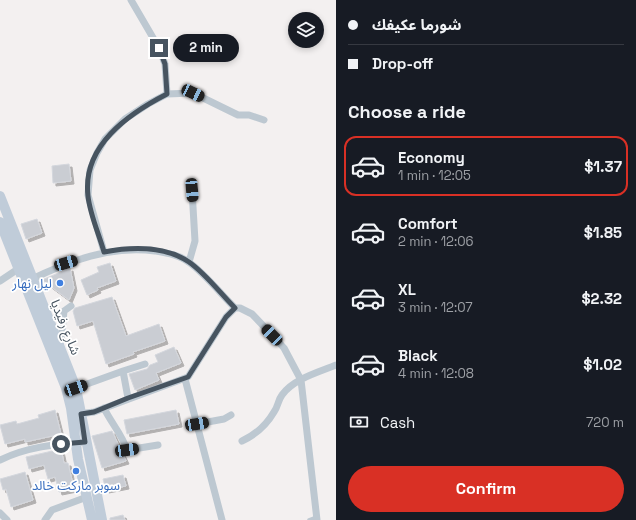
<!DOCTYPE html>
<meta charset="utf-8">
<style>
:root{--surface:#171b24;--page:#20242c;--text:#f1f3f6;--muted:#9ea1a6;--line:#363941;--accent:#d93025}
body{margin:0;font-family:"Space Grotesk","Noto Sans Arabic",sans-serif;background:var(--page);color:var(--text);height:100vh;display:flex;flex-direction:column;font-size:15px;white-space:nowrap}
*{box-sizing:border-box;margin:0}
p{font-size:13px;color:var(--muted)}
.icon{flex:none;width:22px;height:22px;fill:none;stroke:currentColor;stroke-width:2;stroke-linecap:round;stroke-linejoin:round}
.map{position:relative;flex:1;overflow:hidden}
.details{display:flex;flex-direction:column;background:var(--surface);width:300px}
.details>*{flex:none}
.guide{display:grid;align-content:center;height:88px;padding:0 12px;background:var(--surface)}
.controls{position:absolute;left:288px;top:12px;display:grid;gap:8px}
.controls a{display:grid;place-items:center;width:36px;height:36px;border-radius:50%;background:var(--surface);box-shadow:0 2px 6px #0003;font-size:20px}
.end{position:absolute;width:18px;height:18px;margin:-9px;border:5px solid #475460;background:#fff;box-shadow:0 0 0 2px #fff}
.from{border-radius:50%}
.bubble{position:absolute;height:28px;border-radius:14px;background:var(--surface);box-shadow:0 2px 6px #0003;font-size:13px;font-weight:700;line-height:28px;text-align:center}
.car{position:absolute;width:12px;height:24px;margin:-12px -6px;border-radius:5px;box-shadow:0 0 3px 1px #0007;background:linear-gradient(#222 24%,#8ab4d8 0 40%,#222 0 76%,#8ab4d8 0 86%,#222 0)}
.guide b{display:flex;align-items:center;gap:14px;height:38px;font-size:15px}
.guide b+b{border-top:1px solid var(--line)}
.guide i{width:10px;height:10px;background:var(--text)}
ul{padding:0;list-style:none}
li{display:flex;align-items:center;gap:12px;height:60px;margin:0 8px 6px;padding:0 4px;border:2px solid transparent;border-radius:12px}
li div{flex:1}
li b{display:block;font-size:15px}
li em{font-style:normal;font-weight:700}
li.active{border-color:var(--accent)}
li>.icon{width:36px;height:36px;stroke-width:1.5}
h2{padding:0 12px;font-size:18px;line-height:48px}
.pay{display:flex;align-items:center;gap:10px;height:44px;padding:0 12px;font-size:15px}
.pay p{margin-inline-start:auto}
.action{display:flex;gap:8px;margin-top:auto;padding:8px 12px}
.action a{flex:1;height:46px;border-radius:24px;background:var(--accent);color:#fff;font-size:16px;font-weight:700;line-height:46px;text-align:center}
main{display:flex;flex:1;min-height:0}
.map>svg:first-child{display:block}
</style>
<main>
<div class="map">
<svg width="336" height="520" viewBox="0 0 336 520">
<defs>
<filter id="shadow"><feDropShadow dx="3" dy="3" stdDeviation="0" flood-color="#0004"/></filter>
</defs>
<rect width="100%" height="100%" fill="#f3f0f0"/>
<!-- building -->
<path fill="#cacdd3" stroke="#d4d7dd" filter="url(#shadow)" d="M69 164 71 181 53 183 52 166Z
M37 219 42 233 26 239 21 224Z
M110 263 116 281 97 288 98 290 87 295 81 280 99 272 97 267Z
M70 268 74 288 69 300 42 280Z
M112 297 126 336 159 324 165 341 133 352 134 354 106 364 93 321 77 326 73 311 75 308Z
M174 347 181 363 156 373 159 380 135 390 129 374 147 369 150 365 158 362 155 355Z
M55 410 61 434 25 442V439L5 444 0 425 16 421 17 424 39 418 38 415Z
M176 410 179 424 127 434 124 420Z
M112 431 126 461 102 468 92 436Z
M61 449 64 463H68L74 489 59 492 55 477 48 479 44 465 29 469 26 457Z
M25 472 33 500 11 507 6 489 3 490 0 479Z
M123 475 126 486 106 490 103 479Z
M123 515 125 520H110V518Z"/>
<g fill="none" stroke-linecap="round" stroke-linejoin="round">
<!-- service -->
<path stroke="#bdc8d1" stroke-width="3.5" d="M309 520 317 517"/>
<!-- minor -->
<path stroke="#bdc8d1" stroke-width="7" d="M131 0 159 48 165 64 167 94
M104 252 88 195 90 170 97 153 105 139 125 119 148 104 167 94 193 93 238 115H249L264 120
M189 262 195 241 192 190
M30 280C69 261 111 245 155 251 167 253 180 255 190 263 206 275 220 293 235 308
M0 281 18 269
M59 344 61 341 64 311 71 306
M123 371 145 364
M185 379 222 520
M76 388 123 371 128 398
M104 408C111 423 122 434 127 450L158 445
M78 414 94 412 188 377 226 317 235 308H240L252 314 272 335 284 348 301 380 317 520
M197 424 224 419 231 415
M242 441C255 435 267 424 274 412 278 407 278 400 282 395 293 379 319 372 336 365
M0 460C27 447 55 444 85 442
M0 513 7 520
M45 520 52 510 87 497"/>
<!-- secondary -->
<path stroke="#c0ccd9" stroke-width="10" d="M0 196 76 388 102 520
M0 222 66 388 71 408 78 459 92 520"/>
</g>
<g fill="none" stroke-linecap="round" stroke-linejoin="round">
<!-- route -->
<path stroke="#475460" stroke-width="5" d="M61 444 85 442 81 414 94 412 128 398 188 377 226 317 235 308C220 293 206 274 189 262 165 246 131 247 104 252 99 234 90 215 88 196 82 146 128 114 167 94L165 64 159 48"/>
</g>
<!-- markers -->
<g fill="#3f7fe0" stroke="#fff" stroke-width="1.5">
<circle cx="60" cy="283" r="4"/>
<circle cx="76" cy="471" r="4"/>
</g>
<g text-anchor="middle" stroke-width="3.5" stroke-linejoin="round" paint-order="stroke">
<!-- shop labels -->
<g font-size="13" fill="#366cbe" stroke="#fff" text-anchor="end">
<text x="52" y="288">ليل نهار</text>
<text x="76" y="490" text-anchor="middle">سوبر مارکت خالد</text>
</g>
<!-- street labels -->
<g font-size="13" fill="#475460" stroke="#fff">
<text transform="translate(66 327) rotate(68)" y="5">شارع رفيديا</text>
</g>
</g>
</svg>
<div class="controls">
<a><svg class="icon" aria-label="layers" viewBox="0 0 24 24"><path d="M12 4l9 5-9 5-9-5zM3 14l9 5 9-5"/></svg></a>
</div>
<i class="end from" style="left:61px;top:444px"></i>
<i class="end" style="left:159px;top:48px"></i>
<div class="bubble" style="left:173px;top:34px;width:66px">2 min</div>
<i class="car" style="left:193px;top:93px;rotate:115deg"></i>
<i class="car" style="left:192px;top:190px;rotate:175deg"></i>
<i class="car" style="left:66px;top:263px;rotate:74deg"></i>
<i class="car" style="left:272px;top:335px;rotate:315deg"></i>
<i class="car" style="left:76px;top:388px;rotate:71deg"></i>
<i class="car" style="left:197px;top:424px;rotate:80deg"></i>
<i class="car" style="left:127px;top:450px;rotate:82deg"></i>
</div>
<section class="details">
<div class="guide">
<b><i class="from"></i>شورما عكيفك</b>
<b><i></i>Drop-off</b>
</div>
<h2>Choose a ride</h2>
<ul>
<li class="active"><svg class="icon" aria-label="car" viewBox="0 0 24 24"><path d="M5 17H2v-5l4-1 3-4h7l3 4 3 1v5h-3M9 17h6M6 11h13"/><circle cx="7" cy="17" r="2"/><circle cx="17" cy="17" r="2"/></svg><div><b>Economy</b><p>1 min · 12:05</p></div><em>$1.37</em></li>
<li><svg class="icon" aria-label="car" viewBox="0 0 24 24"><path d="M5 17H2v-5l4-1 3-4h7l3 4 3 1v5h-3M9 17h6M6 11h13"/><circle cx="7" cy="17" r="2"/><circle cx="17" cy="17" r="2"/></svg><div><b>Comfort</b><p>2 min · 12:06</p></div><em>$1.85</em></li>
<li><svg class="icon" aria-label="car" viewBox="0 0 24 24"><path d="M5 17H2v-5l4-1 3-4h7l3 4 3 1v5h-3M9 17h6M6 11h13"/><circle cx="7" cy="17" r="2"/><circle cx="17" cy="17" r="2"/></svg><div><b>XL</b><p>3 min · 12:07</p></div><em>$2.32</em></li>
<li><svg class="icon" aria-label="car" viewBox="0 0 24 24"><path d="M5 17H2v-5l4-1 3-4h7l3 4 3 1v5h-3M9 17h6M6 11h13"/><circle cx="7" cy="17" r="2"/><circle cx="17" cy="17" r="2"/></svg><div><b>Black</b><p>4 min · 12:08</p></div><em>$1.02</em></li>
</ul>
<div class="pay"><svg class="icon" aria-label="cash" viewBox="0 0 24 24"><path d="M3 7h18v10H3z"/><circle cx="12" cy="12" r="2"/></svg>Cash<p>720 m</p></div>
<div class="action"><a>Confirm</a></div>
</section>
</main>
